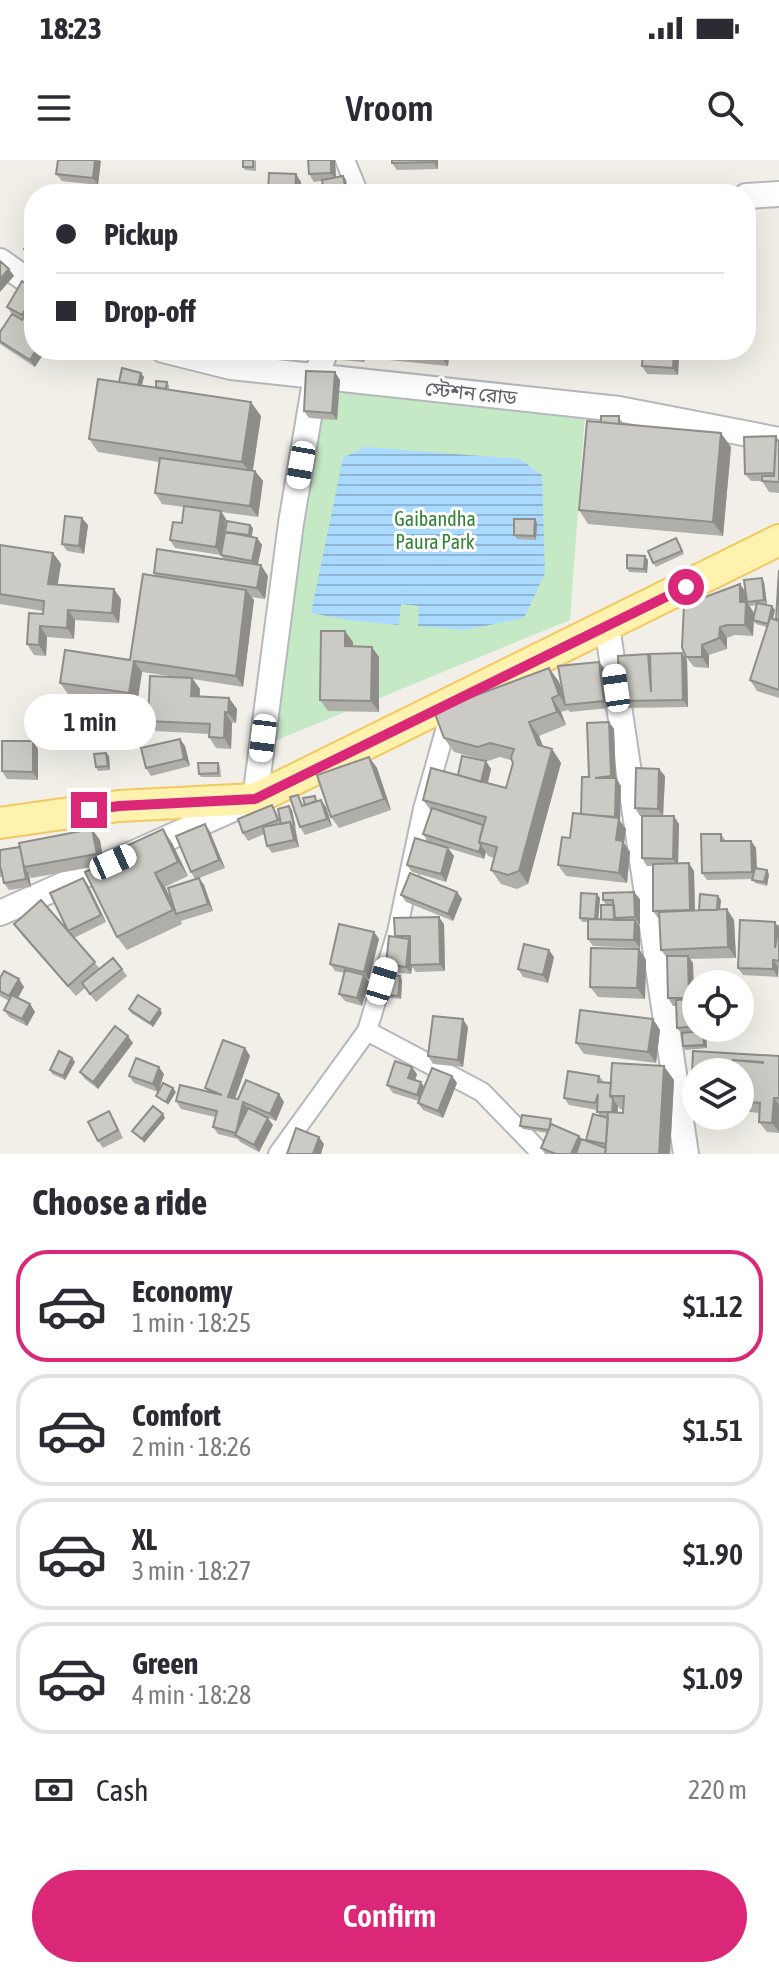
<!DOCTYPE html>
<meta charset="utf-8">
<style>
:root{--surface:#fff;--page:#f7f7f7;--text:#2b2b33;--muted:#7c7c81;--line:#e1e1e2;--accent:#db2777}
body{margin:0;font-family:"Asap Condensed","Noto Sans Bengali",sans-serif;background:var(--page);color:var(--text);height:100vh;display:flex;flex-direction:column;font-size:30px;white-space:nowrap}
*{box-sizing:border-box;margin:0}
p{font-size:26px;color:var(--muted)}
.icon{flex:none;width:44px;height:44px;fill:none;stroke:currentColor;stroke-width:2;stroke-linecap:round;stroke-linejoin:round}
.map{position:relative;height:994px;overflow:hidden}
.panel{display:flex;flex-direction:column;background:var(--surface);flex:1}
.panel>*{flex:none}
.top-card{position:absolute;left:24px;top:24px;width:732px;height:176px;border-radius:32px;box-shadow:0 8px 32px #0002;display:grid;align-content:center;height:176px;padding:0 32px;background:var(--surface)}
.tools{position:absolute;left:682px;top:810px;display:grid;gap:16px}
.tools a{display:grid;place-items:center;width:72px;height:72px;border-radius:50%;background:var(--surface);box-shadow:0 8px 32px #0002;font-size:40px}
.end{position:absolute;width:36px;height:36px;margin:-18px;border:10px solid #db2777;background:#fff;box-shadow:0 0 0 4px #fff}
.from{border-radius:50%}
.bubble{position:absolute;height:56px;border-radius:28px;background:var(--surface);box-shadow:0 8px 32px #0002;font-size:26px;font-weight:600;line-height:56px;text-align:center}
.car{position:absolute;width:24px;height:48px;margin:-24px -12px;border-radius:10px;box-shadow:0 0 6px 2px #0007;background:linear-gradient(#fff 24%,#345 0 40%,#fff 0 76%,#345 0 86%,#fff 0)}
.top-card b{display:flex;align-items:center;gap:28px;height:76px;font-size:30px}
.top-card b+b{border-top:2px solid var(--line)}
.top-card i{width:20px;height:20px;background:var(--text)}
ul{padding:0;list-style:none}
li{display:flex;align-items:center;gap:24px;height:112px;margin:0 16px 12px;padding:0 16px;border:4px solid var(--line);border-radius:32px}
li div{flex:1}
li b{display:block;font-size:30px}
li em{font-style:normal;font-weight:600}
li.selected{border-color:var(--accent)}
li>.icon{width:72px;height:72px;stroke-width:1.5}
h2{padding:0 32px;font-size:36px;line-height:96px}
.pay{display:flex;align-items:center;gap:20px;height:88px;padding:0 32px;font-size:30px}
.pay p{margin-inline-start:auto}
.cta{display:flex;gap:16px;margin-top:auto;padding:16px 32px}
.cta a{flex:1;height:92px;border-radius:48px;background:var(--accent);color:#fff;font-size:32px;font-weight:600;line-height:92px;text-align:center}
.status{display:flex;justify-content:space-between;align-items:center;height:56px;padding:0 40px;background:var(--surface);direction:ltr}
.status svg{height:22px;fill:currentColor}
header{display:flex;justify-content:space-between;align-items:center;height:104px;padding:0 32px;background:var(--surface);font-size:36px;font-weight:600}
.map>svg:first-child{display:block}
</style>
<div class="status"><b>18:23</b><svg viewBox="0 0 49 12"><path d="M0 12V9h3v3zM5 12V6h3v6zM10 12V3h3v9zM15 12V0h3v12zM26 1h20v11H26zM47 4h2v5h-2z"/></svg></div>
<header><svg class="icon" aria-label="menu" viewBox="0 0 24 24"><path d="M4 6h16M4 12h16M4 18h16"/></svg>Vroom<svg class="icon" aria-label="search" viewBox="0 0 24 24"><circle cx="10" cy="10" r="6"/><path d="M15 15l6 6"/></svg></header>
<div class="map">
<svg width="779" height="994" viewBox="0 0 779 994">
<defs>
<pattern id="water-rules" width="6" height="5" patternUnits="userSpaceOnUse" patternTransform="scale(2)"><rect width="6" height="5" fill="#aadaff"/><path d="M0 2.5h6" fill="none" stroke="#8eb4d2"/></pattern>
</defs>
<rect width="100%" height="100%" fill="#f1efe8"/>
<!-- park -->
<path fill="#c5e8c5" d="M318 220 585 253 570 460 267 584Z"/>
<!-- water -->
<path fill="url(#water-rules)" d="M365 287 520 299 542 315 545 413 524 458 464 470 418 466 419 446 401 444 399 465 348 460 311 453 343 298Z"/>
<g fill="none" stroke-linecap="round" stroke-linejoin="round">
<!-- minor casing -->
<g stroke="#b5b8bc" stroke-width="22">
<path id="minor" d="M345 0 359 34
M367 871 482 932 542 994
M278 994 367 871 397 772 423 649 450 553"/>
</g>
<!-- tertiary casing -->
<g stroke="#b5b8bc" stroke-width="28">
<path id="tertiary" d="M746 36 779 34
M0 101 34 125
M163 190 231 207 619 249 779 280
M607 466 686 994
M0 753 255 639 291 363 316 216 326 190"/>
</g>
<!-- primary casing -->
<g stroke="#f2c960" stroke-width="34">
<path id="primary" d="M0 663 119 646 255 639 779 380"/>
</g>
<!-- minor -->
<use href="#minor" stroke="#fff" stroke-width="18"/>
<!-- tertiary -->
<use href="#tertiary" stroke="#fff" stroke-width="24"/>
<!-- primary -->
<use href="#primary" stroke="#fff2af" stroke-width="30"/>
</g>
<!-- wall -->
<path fill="#afaea9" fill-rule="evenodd" d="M58 0H100L98 25 62 21 56 14Z
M256 0V11L245 10 243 7Z
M335 0 336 17 343 16 346 20 348 34H324L322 21 314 22 309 14Z
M438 0V9L397 10 392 3Z
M301 22 300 34H270L268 32Z
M22 121 35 207 0 184V172L12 154 7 147Z
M336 190H366L364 202 341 200 336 193Z
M373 190H450L448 206 379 199Z
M634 190H699L697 200 679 197 678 215 647 214 642 206 643 191Z
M144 217 142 225 156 228 167 222 169 226V229L261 256 253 310 255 311 263 321 258 357 221 352 226 359 221 395 175 388 170 380 182 363 184 347 162 344 155 333 159 302 98 292 89 279Z
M340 220 337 260 309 258 304 251Z
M622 260 621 264 731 287 723 376 588 364 579 350 601 262Z
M776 276 779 280V333L769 332 762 321H751L745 314Z
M535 359 537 363 536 380 517 379 514 375Z
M88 365 84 394 67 391 62 384Z
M250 365 253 368 252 377 257 378 262 385 258 404 268 416 265 439 251 437 254 440 243 527 193 519 200 529 199 537 229 538 237 549 236 563H232L231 589 216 588 209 577V574L156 571 148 561 183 518 142 512 137 544 68 534 60 523 130 500 156 416 154 413 224 400 221 395Z
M679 382 684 394 656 407 653 403Z
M0 385 53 393 61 404 57 425 121 439 119 463 75 460 74 479 47 477 46 496 34 495 27 484 43 454V451L0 444Z
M648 400 647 413 629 412 627 408Z
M779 410V538L757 531 750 520 767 467 756 464 754 461 753 476 735 475 727 478V489L709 495V508L694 507 686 497 746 432 764 422 767 444H764L772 446 775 450 773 459 777 460 776 459ZM748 443 750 446 757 445 754 458V453Z
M353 482V486L379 497V552L328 551 320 540Z
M682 493 687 500 688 547 625 548 620 541 650 497Z
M549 508 559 522 563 533 605 509 609 548 570 552 568 550 561 552 566 565 539 576 543 587 552 589 561 603 528 724 517 729 501 724 491 710 494 698 488 696 486 692 484 699 428 682 423 674 431 651 423 640 458 615 486 601 491 609 488 623 506 628 513 603 511 600 500 597 488 601 454 592 444 578Z
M609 562 614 569 616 618 621 626 620 661 626 669 624 683 630 692 627 723 566 716 558 705 581 654 589 617Z
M180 579 185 586 190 606 151 616 146 608Z
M38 589V620L7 619 2 611Z
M106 593 109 596 110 610 98 611 96 607Z
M369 597 377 608 391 650 339 668 331 657Z
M218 603 220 606 221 617H201L199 614Z
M665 616 663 656 679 664 678 703 694 711 695 750H699L721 740 720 749 734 760 736 798 690 799 693 803 694 839H696V868H703V871L706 875 707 888 685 890 683 886 682 874 677 868 676 846H673L668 838 667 798 661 790 660 758H658L653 751V706H647L642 698V656H640L635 648Z
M318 640 326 647 332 666 305 675 300 667 303 642 304 645Z
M272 645 277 653 281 664 292 650 299 687 272 693 267 686 264 674 248 681 243 673Z
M205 664 210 672 225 708 199 718 204 725 213 751 181 761 180 759 182 764 127 790 117 777 98 706 31 718 29 714 31 727 9 730 4 723 3 716 0 717V690L100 680 103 697 172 683 188 716 165 727 174 745 195 719 191 712Z
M721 674 726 681H751L756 688 757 708 769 714 767 726 755 723 753 719 707 720 702 713Z
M448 688 454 696 446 722 412 712 407 705Z
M83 718 88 725 106 762 74 778 100 809H122L127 816 96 842 85 828 76 836 22 775 14 764 69 772 50 733Z
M457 732 462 739 453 761 406 742 401 735Z
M600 738 598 759H601L606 745 603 740 640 739V765H638L640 767V788L593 786 588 779V762H582L580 758Z
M444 764 445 811 416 812 412 807 411 814 391 812 386 804 395 777Z
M779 765V807L778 817 743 815 738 808 779 767Z
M374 772 379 779 369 819H366L369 822 362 846 345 841 339 834 345 813 335 811 330 804Z
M639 789 646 800 645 839 598 837 590 827Z
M554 797 548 823 523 817 518 809Z
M400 816 402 820 401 839 383 837 380 834Z
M0 818 19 819 24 827 18 838 30 844 35 852 27 866 9 857 4 850 9 841 0 836Z
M129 849 162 853 153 867 131 853Z
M653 859 660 870 656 903 584 894 576 883Z
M468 867 463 907 433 904 428 896Z
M133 883 98 929 85 919 80 912Z
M245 888 250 896 235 938 284 942 276 961 262 955 273 965 259 992 240 982 238 979 218 974 213 967 215 957 181 949 176 941 208 932 205 928Z
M693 891 779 896V973L767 972 759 962 760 953 740 951V912H696V945L691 938ZM732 900 763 902V903Z
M72 898 75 902 65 920 52 914 50 910Z
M164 914 158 932 134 923 129 916Z
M417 914 415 920 425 927 452 916 457 923 443 958 423 950 418 943 419 941 393 933 387 925Z
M599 916 604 922 674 920 670 994H545L541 988 547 973 523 969 520 966 553 963V965L587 981 586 980 600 956 597 950 569 945 564 938ZM618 946 620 949 623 950V953L618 952Z
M114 959 123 978 103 988 98 981Z"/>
<!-- shaded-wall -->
<path fill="#8f8d8a" d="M95 0 101 1 98 25 93 18Z
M331 0H335L336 20 331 13Z
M433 0H438V9L433 2Z
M296 14 301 22 300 34 295 33Z
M343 16 346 20 348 34 346 31Z
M9 109 14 116 0 132V119Z
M34 134V150L27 162 22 155Z
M36 190H46L35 207 30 200Z
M360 190H366L364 202 359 195Z
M438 190H450L448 206 438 192Z
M674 190 679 197 678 215 673 208Z
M693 190H699L697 200 692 192Z
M335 212 340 220 337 260 332 253Z
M141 213 144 217 139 234 137 230Z
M251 242 261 256 252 315 242 302Z
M721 273 731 287 723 376 713 362Z
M255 311 263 321 258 357 250 346Z
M221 351 226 359 221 395 216 387Z
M82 358 88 365 84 394 79 386Z
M535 359 537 363 536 380 534 376Z
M250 365 253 368 251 379 249 375Z
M257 378 262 385 257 408 252 401Z
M53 393 61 404 56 435 48 424Z
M645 396 648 400 647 413 644 409Z
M261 405 268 416 265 439 257 428Z
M762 418 764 422 767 444 764 440Z
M740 424 748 435V444L754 453 753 476 745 465 740 442Z
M114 429 121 439 119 463 112 453Z
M246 430 254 440 243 527 236 516Z
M772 446 775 450 771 468 768 464Z
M68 450 75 460 74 479 67 468Z
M40 466 47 477 46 496 39 485Z
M720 467 727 478V489L719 478Z
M345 471 353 482V497L345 486Z
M702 485 709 495V508L702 497Z
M372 487 379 497V552L371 541Z
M682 493 687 500 688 547 683 540Z
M134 501 142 512 137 544 129 533Z
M599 502 605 509 609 548 604 541Z
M549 508 559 522 567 545H566L559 535Z
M192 518 200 529 199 547 191 536Z
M229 538 237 549 236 563 228 553Z
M552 538 561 552 566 565 557 552Z
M225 552 232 563 231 589 224 578Z
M529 562 539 576 548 599 538 585Z
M609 562 614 569 616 620V618L621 626 620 661 626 669 624 683 630 692 627 723 619 713 615 657 616 623 611 616Z
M180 579 185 586 190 606 184 599Z
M33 581 38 589V620L33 612Z
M552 589 561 603 528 724 519 711Z
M106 593 109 596 110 610 108 606Z
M369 597 377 608 391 650 384 639Z
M486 601 491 609 486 629 481 622Z
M659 609 665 616 663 656 658 649Z
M321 640 326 647 332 666 327 659Z
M289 646 292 650 296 669 294 665Z
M674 656 679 664 678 706 673 699Z
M290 662 295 669 299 687 294 680Z
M205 664 210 672 225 708 219 700Z
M92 669 100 680 104 705 97 694Z
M163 669 172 683 188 716 178 702Z
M751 681 756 688 757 719 752 712Z
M481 685 486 692 484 699 479 692Z
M448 688 454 696 446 722 441 714Z
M689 703 694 711 695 758 690 750Z
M24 707 29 714 31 727 26 719Z
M767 710 769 714 767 726 764 722Z
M155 713 165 727 177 753 176 754 182 764 173 750Z
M83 718 88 725 106 762 101 755Z
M199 718 204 725 213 751 208 744Z
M457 732 462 739 453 761 448 754Z
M634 732 640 739V765L635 757Z
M597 734 600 738 598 763 595 759Z
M718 736 721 740 719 756 716 752Z
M727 749 734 760 736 798 728 787Z
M439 757 444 764 445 811 440 804Z
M635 760 640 767V788L634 780Z
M775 762 779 768 775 788Z
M374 772 379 779 369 819 364 812Z
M409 779 410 805 412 807 411 814 406 807Z
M639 789 646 800 645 839 637 828Z
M549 790 554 797 548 823 543 815Z
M688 796 693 803 694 845 689 838Z
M773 800 778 807V817L773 809Z
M364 815 369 822 362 846 357 838Z
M400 816 402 820 401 839 398 836Z
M19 819 24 827 14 844 9 836Z
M30 844 35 852 27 866 22 859Z
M160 849 162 853 153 867 150 863Z
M463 859 468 867 463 907 458 900Z
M653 859 660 870 656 903 648 892Z
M703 871 706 875 707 888 704 885Z
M128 876 133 883 98 929 93 922Z
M245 888 250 896 233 944 228 937Z
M72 898 75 902 65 920 63 916Z
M664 906 674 920 670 994H659Z
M159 907 164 914 158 932 153 924Z
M412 907 417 914 414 925 408 918Z
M452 916 457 923 443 958 438 951Z
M421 922 426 929 422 942 417 935Z
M173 928 176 932 168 945 166 942Z
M279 934 284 942 276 961 270 954Z
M774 938 779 945V972L772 963Z
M613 939 618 946 617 960 612 953Z
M243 942 248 949 236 973Z
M163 954 165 958 144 983 142 979Z
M268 958 273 965 259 992 254 985Z
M579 976 584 983 579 994H571Z
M319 977 324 984 321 994H313Z"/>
<!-- building -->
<path fill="#cccac5" stroke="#8f8d8a" stroke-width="2" fill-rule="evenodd" d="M58 0H95L93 18 56 14Z
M243 0H253V7H243Z
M308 0H331V13L309 14Z
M392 0H433V2L392 3Z
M269 13 296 14 295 33 268 32Z
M343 16 346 31 324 34 322 20Z
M50 27 74 34H48Z
M34 76V96L24 89Z
M0 101 9 109 0 119Z
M22 121 34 128V134L22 155 7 147Z
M34 142V190H36L30 200 0 181V172L12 154 22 160Z
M336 190H360L359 195 336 193Z
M643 190H674L673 208 642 206Z
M122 208 141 213 138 225 119 222Z
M306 211 335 212 332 253 304 251Z
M98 219 251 242 242 302 89 279Z
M156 221 167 222 166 229 156 227Z
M601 256H619V264L601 262Z
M587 261 721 273 713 362 579 350Z
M776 276 774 313 745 314 744 277Z
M776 280 779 281V322L762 321V316H774Z
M160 298 255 311 250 346 155 333Z
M184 346 221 351 216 387 170 380 173 362 182 363Z
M65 356 82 358 79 386 62 384Z
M514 359H535L534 376 514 375Z
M227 361 250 365 249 375 225 372Z
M225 372 257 378 252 401 221 395Z
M676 378 682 391 653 403 648 391Z
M0 385 53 393 48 424 114 429 112 453 68 450 67 468 40 466 39 485 27 484 29 453 43 454 44 441 0 434Z
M157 389 261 405 257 428 154 413Z
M627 395 645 396 644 409 627 408Z
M779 410V459H776Z
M143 414 246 430 236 516 134 501 129 533 60 523 65 490 130 500Z
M762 418 764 440 747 442 744 420Z
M740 424V442H746L745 465H727L720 467 719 478 702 485V497H686L682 487 684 445Z
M757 443 772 446 768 464 753 460Z
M770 458 779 461V530L750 520Z
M321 471H345V486L372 487 371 541 320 540Z
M682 493 683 540 620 541 618 496 648 494 651 532 650 494Z
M599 502 604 541 565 545 558 506Z
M549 508 559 535 552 538 557 552 529 562 538 585 552 589 519 711 508 715 491 710 497 687 479 682 486 657 423 640 431 608 506 628 513 603 511 598 514 589 490 583 478 587 444 578 434 551Z
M150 516 192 518 191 536 229 538 228 553 225 552 224 578 209 577 210 564 148 561Z
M609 562 611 616 595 618H616L615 657 581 654 582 617H589L587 563Z
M180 579 184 599 146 608 141 588Z
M2 581H33V612L2 611Z
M106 593 108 606 96 607 94 594Z
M462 596 486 601 481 622 458 615Z
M369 597 384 639 331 657 317 615Z
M198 603H218V613L199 614Z
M636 608 659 609 658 649 635 648Z
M298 635 302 646 321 640 327 659 300 667 290 637Z
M315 636 316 641 305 645 303 638Z
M272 645 278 660 243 673 238 659Z
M289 646 294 665 292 666 290 662 281 664 278 649Z
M432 648 483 665 479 682 481 685 479 692 423 674Z
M573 653 619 658 616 680 623 681 619 713 558 705 562 677 570 678Z
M642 656H674L673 699 642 698Z
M290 662 294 680 267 686 263 667Z
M205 664 219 700 191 712 176 676Z
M92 669 97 694 24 707 19 683Z
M163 669 178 702 155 713 173 750 117 777 85 712 99 706 96 700Z
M701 674H721V681H751L752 712 702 713Z
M415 678 448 688 441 714 407 705Z
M20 687 26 719 4 723 1 709H0V690Z
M689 703 690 750 653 751V704Z
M755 708 767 710 764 722 752 720Z
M410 713 457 732 448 754 401 735Z
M83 718 101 755 68 771 50 733Z
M199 718 208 744 176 754 168 728Z
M634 732 635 757 614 758 613 740H603V733Z
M581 733 597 734 595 759 580 758Z
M700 734 718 736 717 750H699Z
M41 740 95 802 68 826 14 764Z
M601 745H614L615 760 601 759Z
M727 749 728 787 661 790 659 752Z
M439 757 440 804 410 805V776H395L394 758Z
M588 759 635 760 634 780 588 779Z
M740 760 775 762V788L779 765V801L773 800V809L738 808Z
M339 764 374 772 364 812 330 804Z
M389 776 409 779 406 807 386 804Z
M524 784 549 790 543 815 518 809Z
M591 788 639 789 637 828 590 827Z
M667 796H688L689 838H668Z
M113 798 122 809 90 834 82 823Z
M345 810 364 815 357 838 339 834Z
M4 811 19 819 9 836 0 831V818Z
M383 814 400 816 398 836 380 834Z
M12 835 30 844 22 859 4 850Z
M138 835 160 849 150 863 129 849Z
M696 839V866L677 868 676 840Z
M580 850 653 859 648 892 576 883Z
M433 856 463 859 458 900 428 896Z
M115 866 128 876 93 922 80 912Z
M703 871 704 885 683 886 682 873Z
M223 880 245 888 228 937 238 939 246 920 279 934 270 954 243 942 236 973 213 967 217 951 176 941 180 925 222 935 205 928Z
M59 891 72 898 63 916 50 910Z
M693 891 779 896V938H774L772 963 759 962 760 943 740 941V912H696V938H691ZM732 900 763 902V903Z
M136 898 159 907 153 924 129 916Z
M395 901 412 907 408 918 421 922 417 935 387 925Z
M612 903 664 906 659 994H605L608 952 623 953 624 936H610Z
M432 908 452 916 438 951 418 943Z
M568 911 599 916 598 922 611 923 610 936 613 939 612 952H597L598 934 595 943 564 938Z
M163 923 173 928 166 942 156 936Z
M153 946 163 954 142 979 132 971Z
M248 948 268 958 254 985 235 975Z
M109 951 118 970 98 981 88 962Z
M593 954 608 958 606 984 586 980Z
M522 955 551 959 549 970 520 966Z
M551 964 579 976 571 994H556L541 988Z
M296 968 319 977 313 994H287Z
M581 979 606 988 605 994H576Z"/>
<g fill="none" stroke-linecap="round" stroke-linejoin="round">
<!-- route -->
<path stroke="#db2777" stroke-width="10" d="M89 650 119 646 255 639 686 427"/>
</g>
<g text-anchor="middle" stroke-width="6" stroke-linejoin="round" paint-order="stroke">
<!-- street labels -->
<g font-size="20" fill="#5f6368" stroke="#fff">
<text transform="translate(471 233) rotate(6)" y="7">স্টেশন রোড</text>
</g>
<!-- park labels -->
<g font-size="20" fill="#348238" stroke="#fff">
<text x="435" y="366">Gaibandha<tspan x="435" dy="23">Paura Park</tspan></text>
</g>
</g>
</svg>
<div class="tools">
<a><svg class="icon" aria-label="locate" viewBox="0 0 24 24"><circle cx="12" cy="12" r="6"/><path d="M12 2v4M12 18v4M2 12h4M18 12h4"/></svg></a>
<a><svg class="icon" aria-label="layers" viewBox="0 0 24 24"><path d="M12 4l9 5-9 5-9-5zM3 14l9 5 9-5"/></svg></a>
</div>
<i class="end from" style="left:686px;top:427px"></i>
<i class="end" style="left:89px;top:650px"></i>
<div class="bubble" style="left:24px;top:534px;width:132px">1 min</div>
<i class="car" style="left:301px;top:305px;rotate:190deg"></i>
<i class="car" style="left:616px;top:528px;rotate:352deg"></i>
<i class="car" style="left:263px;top:578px;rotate:187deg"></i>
<i class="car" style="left:113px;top:702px;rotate:66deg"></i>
<i class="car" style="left:382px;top:821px;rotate:17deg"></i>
<div class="top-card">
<b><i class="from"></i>Pickup</b>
<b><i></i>Drop-off</b>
</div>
</div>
<section class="panel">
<h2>Choose a ride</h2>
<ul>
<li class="selected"><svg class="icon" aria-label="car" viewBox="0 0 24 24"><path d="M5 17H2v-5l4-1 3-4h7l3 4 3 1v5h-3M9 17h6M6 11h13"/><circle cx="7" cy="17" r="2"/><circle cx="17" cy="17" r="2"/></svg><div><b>Economy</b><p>1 min · 18:25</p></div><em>$1.12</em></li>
<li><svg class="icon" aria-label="car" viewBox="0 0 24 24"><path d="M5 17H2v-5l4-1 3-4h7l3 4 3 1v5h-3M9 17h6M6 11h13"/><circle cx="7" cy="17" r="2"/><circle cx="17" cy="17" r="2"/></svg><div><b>Comfort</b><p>2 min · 18:26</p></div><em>$1.51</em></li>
<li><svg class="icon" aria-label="car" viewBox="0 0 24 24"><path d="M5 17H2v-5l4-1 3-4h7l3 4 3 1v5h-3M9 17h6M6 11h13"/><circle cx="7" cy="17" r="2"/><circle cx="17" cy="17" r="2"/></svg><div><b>XL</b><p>3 min · 18:27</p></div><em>$1.90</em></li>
<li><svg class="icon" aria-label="car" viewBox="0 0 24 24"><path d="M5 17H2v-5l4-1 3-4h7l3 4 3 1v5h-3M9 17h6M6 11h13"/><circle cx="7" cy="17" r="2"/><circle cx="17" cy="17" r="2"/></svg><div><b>Green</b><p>4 min · 18:28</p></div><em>$1.09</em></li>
</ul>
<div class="pay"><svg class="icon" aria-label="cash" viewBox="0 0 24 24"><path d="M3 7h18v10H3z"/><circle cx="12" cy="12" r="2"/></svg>Cash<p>220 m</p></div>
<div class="cta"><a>Confirm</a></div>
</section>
